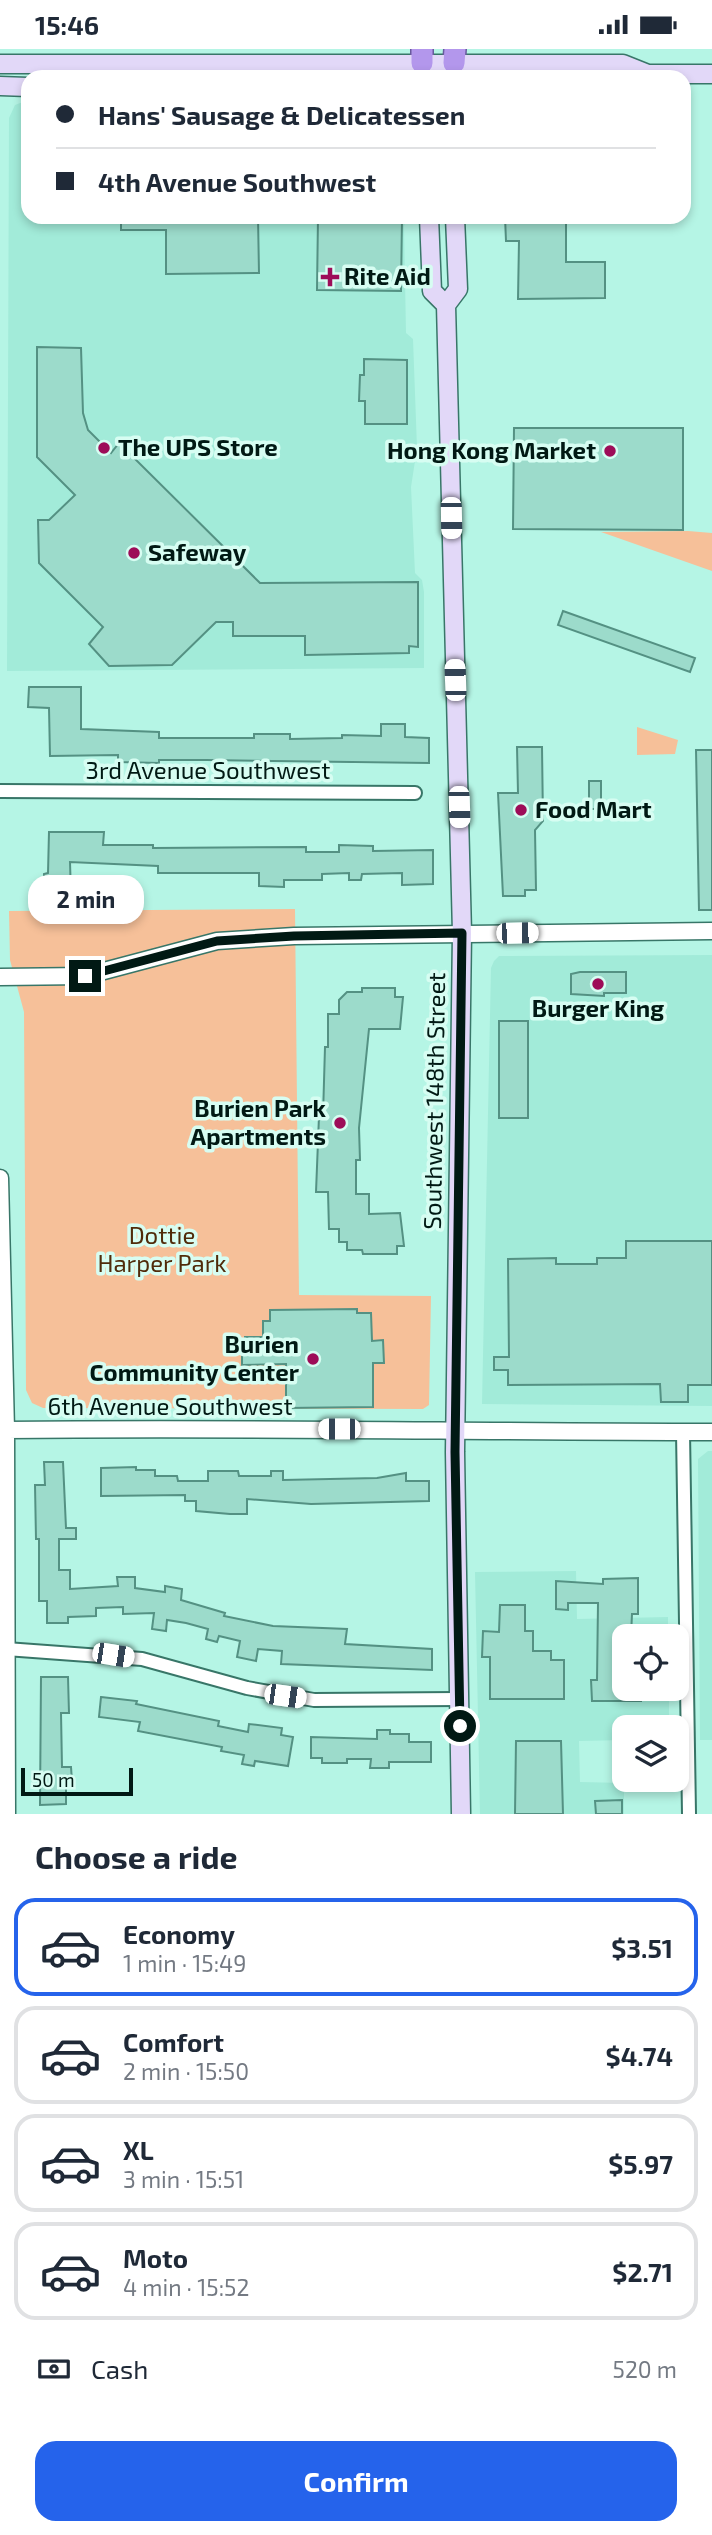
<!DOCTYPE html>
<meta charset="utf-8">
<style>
:root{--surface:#fff;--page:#f6f6f7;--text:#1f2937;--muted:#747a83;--line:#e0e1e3;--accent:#2563eb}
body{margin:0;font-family:"Exo 2",sans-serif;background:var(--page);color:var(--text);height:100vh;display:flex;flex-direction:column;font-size:26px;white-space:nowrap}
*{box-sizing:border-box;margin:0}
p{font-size:23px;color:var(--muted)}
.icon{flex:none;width:38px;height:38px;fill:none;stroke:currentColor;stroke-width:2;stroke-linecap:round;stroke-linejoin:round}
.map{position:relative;height:1765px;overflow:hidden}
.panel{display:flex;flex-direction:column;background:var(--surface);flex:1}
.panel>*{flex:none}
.guide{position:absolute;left:21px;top:21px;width:670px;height:154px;border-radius:21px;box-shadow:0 4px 10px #0003;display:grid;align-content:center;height:154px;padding:0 35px;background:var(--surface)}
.controls{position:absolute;left:612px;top:1575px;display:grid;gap:14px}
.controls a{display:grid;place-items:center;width:77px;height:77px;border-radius:14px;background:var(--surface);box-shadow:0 4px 10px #0003;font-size:35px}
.scale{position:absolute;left:21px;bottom:18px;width:112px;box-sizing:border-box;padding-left:7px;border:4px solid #011914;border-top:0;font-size:19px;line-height:24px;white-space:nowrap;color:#011914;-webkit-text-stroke:5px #d7fdf2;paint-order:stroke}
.end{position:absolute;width:32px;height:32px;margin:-16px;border:9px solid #011914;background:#fff;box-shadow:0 0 0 4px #fff}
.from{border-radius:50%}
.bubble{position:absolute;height:49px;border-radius:21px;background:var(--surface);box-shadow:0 4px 10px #0003;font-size:23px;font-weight:700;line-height:49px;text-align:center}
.car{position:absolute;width:21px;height:42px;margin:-21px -10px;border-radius:9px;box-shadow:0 0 5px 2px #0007;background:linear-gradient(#fff 24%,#345 0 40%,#fff 0 76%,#345 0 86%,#fff 0)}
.guide b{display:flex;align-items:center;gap:24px;height:66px;font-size:26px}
.guide b+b{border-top:2px solid var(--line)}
.guide i{width:18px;height:18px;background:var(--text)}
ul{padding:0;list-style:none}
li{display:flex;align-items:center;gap:21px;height:98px;margin:0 14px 10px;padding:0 21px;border:4px solid var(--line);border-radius:21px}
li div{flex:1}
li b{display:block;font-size:26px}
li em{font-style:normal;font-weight:700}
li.active{border-color:var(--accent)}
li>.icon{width:63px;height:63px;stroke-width:1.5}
h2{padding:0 35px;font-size:32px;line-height:84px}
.pay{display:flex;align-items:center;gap:18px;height:77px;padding:0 35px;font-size:26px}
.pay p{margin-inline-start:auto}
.button{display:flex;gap:14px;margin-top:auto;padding:14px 35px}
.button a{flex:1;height:80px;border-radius:21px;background:var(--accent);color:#fff;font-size:28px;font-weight:700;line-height:80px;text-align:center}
.status{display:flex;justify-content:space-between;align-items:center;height:49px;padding:0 35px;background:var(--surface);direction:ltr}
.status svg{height:19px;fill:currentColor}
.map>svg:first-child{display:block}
</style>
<div class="status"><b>15:46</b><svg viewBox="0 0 49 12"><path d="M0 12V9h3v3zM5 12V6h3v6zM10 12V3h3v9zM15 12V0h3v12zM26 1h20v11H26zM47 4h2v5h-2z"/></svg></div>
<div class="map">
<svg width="712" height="1765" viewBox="0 0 712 1765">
<rect width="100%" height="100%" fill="#b5f5e5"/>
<!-- built -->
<path fill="#a2ebd9" d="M28 51V168H407L404 177 406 284 413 290 417 399 411 438 415 524 422 531 424 543V619L7 622 9 69 15 56Z
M712 906V1357L482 1355 491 919 494 912 499 907Z
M708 1402H712V1691H700L698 1410Z
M576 1522 577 1570 668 1568V1587H625V1640H669V1678H625V1691L579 1692 580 1733 624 1734V1765H480L475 1523Z"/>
<!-- green -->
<path fill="#f6c099" d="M688 482 712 484V522L601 483Z
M637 678 678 691 675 705 637 706Z
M295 860 299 1246 431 1247 429 1356 423 1360 43 1359 32 1354 26 1341 24 963 10 911 9 862Z"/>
<!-- building -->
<path fill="#9cdbcb" stroke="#549183" stroke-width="2" d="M121 168H258L259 224 166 225V181H121Z
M318 168H402L401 242 317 241Z
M505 168H566V213H605V249L518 250 519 192H506Z
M37 298 81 299 83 364 88 381 111 404 119 394 260 534 418 533V598L409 597V604L305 606V587H233V573H216L172 616 109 617 89 595 103 578 39 514 38 471H49L75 446 37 408Z
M364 310 407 311V375H365V352H359L360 326H364Z
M514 379H683V481L513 480Z
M563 562 695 609 690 623 558 576Z
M29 638H81V680L159 683V689H254V685H290V690L342 689V686L381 687V675H405V688L429 689V714L206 711H159V714L118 713V706L50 707 49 659 28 658Z
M517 698H542L543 772 535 781 536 841H525V847H503L498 744H518Z
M696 701H712V861H699Z
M589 732H601V760H589Z
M49 783H104L103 796H153V799L306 798V803H339V796L373 797V802L433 801V835L402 836V824L362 825 361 831H349V824L322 825V831H284V838L259 837V824H158V817L70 813 71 846 45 847 44 825 48 824Z
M580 923H626V944H604V947L571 945V925Z
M362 939H395V948H403L400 980H369L359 1079 360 1111H356V1145H369V1165L400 1164 404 1197H397V1205H363L362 1201H347V1193H339V1180H329L328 1143H316L319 1067H323L325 998H328V965H339V951L347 943H362Z
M499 972H528V1069H499Z
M626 1192H712V1336H688V1353H661L660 1335 508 1336V1321H494V1308H509L508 1210 556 1209V1215H597V1209H626Z
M357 1260V1264H371L372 1292 383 1291 384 1314H373V1358L286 1359V1315L242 1316V1294H245V1288H263V1272H270V1261Z
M44 1413H63L66 1479H76V1490H59V1521H70V1540L118 1537 117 1528H135V1539L165 1543V1537L182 1540 181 1551 225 1564 224 1567 273 1577 347 1580 345 1595 432 1600V1621L281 1615 282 1602 258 1600 256 1612 237 1608 240 1592 219 1587 217 1593 206 1590 208 1580 186 1574 167 1571 166 1582 152 1580 154 1564 123 1565V1558L96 1559V1567L68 1568V1574H47V1552H39V1490H36L35 1436H45Z
M136 1418V1421H155V1427H177L178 1432H208V1422H238L239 1427H271V1422H283V1431L377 1429 406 1424V1432H429V1452L311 1455 247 1450V1465H230L196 1462V1452H185V1446L101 1447V1419Z
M638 1529V1565H632L631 1587H625V1640H641V1652H592L591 1631H597L598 1554H568V1561L556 1560V1532L603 1535V1530Z
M500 1556H525V1582H533V1602H551V1611H564V1650H490V1608H482L483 1582 499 1583Z
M41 1628H68L69 1664H61L62 1718H71L72 1732H66V1755L40 1756Z
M101 1648 137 1652 136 1655 219 1672 218 1677 248 1683 249 1675 282 1679 281 1686 293 1688 288 1717 255 1712 254 1717 242 1715 244 1706 221 1702 222 1698 138 1682 140 1673 99 1668Z
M377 1681H390V1685H409V1693H431V1713H389V1719H370L371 1710H347V1714H322V1709H311V1688L377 1690Z
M516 1692H561L563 1765H515Z
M622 1751V1765H596L595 1752Z"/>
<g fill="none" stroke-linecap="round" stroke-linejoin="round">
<!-- minor casing -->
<g stroke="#387668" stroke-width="16">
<path id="minor" d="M0 742 415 744
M683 1383 689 1765
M6 1600 142 1610 247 1639 314 1651 459 1650"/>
</g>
<!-- tertiary casing -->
<g stroke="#387668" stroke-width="19">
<path id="tertiary" d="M0 928 85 927 217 892 294 887 712 882
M0 1129 6 1381 7 1765
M6 1381C241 1378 476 1383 712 1383"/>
</g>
<!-- secondary casing -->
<g stroke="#387668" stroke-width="21">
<path id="secondary" d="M0 15H623L648 25H712
M0 37 28 38
M429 168 432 242 446 256 462 884 455 1403 461 1765
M446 256 458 240 455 168"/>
</g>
<!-- trunk casing -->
<g stroke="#685a9d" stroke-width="24">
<path id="trunk" d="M422 0V14
M454 14 455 0"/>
</g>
<!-- minor -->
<use href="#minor" stroke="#fff" stroke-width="12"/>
<!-- tertiary -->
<use href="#tertiary" stroke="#fff" stroke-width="16"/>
<!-- secondary -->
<use href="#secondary" stroke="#e2d8f8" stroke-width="18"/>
<!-- trunk -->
<use href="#trunk" stroke="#b397ec" stroke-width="21"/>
</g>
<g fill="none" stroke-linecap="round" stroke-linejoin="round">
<!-- route -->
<path stroke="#011914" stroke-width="9" d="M85 927 217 892 294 887 462 884 455 1403 460 1677"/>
</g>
<!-- markers -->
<g fill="#9d0c58" stroke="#d7fdf2" stroke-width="2.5">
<path d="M326.5 217.5h7v7h7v7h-7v7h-7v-7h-7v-7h7z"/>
<circle cx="104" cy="399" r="7"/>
<circle cx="610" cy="402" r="7"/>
<circle cx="134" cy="504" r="7"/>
<circle cx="521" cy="761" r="7"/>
<circle cx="598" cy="935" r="7"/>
<circle cx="340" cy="1074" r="7"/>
<circle cx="313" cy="1310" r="7"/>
</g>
<g text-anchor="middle" stroke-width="7" stroke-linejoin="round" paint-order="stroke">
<!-- poi labels -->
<g font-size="24" font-weight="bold" fill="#011914" stroke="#d7fdf2" text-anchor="start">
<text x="344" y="236">Rite Aid</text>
<text x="118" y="407">The UPS Store</text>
<text x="596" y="410" text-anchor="end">Hong Kong Market</text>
<text x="148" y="512">Safeway</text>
<text x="535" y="769">Food Mart</text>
<text x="598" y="968" text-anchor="middle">Burger King</text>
<text x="326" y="1068" text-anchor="end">Burien Park<tspan x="326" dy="28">Apartments</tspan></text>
<text x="299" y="1304" text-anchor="end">Burien<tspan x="299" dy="28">Community Center</tspan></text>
</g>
<!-- street labels -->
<g font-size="24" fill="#011914" stroke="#d7fdf2">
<text x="208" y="730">3rd Avenue Southwest</text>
<text transform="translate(435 1052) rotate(-89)" y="8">Southwest 148th Street</text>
<text x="170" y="1366">6th Avenue Southwest</text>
</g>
<!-- park labels -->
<g font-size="24" fill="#502b0a" stroke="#d7fdf2">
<text x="162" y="1195">Dottie<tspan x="162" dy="28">Harper Park</tspan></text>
</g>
</g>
</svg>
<div class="controls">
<a><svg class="icon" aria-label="locate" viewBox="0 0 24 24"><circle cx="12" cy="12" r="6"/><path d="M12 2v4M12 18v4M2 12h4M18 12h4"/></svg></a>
<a><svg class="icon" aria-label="layers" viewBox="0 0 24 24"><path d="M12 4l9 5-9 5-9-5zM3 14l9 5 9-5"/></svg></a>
</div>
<div class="scale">50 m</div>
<i class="end from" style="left:460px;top:1677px"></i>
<i class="end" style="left:85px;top:927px"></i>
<div class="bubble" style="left:28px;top:826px;width:116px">2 min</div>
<i class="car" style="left:451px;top:469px;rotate:179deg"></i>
<i class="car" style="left:455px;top:631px;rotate:358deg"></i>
<i class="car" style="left:459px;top:758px;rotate:178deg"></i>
<i class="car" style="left:517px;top:884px;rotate:89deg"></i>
<i class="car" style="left:339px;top:1380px;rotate:270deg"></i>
<i class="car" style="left:113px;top:1606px;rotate:99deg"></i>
<i class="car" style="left:285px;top:1647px;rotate:98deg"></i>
<div class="guide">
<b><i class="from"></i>Hans' Sausage &amp; Delicatessen</b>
<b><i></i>4th Avenue Southwest</b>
</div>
</div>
<section class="panel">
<h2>Choose a ride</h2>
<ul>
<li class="active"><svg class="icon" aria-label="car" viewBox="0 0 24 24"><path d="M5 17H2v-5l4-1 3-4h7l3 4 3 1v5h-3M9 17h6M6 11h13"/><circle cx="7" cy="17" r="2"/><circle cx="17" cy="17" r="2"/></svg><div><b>Economy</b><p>1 min · 15:49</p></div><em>$3.51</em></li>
<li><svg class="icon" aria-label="car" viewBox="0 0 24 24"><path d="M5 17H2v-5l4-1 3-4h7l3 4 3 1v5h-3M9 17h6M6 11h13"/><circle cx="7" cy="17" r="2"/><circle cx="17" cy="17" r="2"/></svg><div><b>Comfort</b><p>2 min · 15:50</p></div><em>$4.74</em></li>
<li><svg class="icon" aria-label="car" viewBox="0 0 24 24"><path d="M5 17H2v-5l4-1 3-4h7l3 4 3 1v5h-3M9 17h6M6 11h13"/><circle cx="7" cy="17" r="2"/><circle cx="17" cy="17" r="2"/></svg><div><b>XL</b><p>3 min · 15:51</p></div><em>$5.97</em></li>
<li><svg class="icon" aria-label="car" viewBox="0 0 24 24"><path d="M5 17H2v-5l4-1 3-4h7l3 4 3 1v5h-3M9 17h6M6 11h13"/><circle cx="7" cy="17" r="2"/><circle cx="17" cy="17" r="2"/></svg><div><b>Moto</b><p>4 min · 15:52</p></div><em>$2.71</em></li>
</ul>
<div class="pay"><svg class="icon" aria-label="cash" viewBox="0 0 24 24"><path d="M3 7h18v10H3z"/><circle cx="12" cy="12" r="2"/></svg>Cash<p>520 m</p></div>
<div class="button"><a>Confirm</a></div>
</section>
